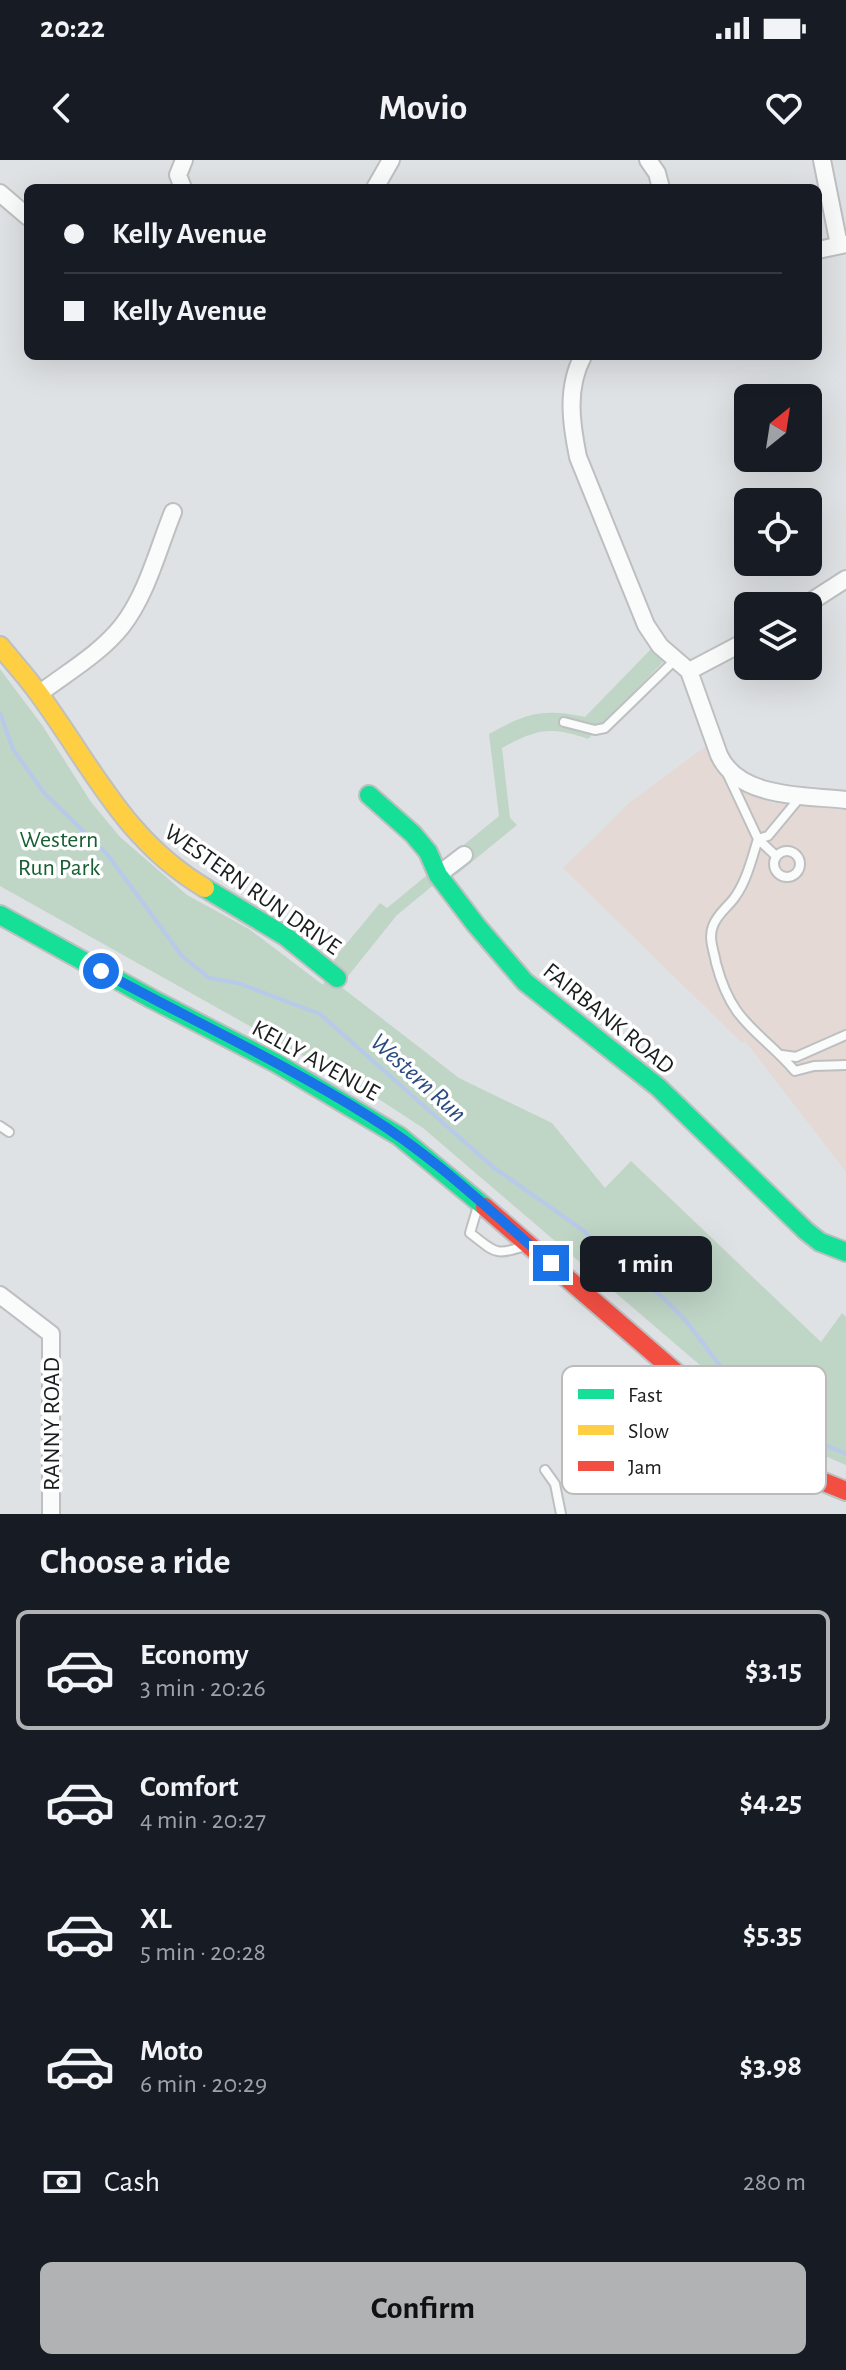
<!DOCTYPE html>
<meta charset="utf-8">
<style>
:root{--surface:#171b24;--page:#20242c;--text:#f1f3f6;--muted:#9ea1a6;--line:#363941;--accent:#b0b2b4}
body{margin:0;font-family:"Alegreya Sans",sans-serif;background:var(--page);color:var(--text);height:100vh;display:flex;flex-direction:column;font-size:30px;white-space:nowrap}
*{box-sizing:border-box;margin:0}
p{font-size:26px;color:var(--muted)}
.icon{flex:none;width:44px;height:44px;fill:none;stroke:currentColor;stroke-width:2;stroke-linecap:round;stroke-linejoin:round}
.map{position:relative;height:1354px;overflow:hidden}
.side{display:flex;flex-direction:column;background:var(--surface);flex:1}
.side>*{flex:none}
.banner{position:absolute;left:24px;top:24px;width:798px;height:176px;border-radius:12px;box-shadow:0 8px 32px #0002;display:grid;align-content:center;height:176px;padding:0 40px;background:var(--surface)}
.needle{width:52px;rotate:30deg}
.controls{position:absolute;left:734px;top:224px;display:grid;gap:16px}
.controls a{display:grid;place-items:center;width:88px;height:88px;border-radius:12px;background:var(--surface);box-shadow:0 8px 32px #0002;font-size:40px}
.end{position:absolute;width:36px;height:36px;margin:-18px;border:10px solid #1a73e8;background:#fff;box-shadow:0 0 0 4px #fff}
.from{border-radius:50%}
.bubble{position:absolute;height:56px;border-radius:12px;background:var(--surface);box-shadow:0 8px 32px #0002;font-size:26px;font-weight:700;line-height:56px;text-align:center}
.banner b{display:flex;align-items:center;gap:28px;height:76px;font-size:30px}
.banner b+b{border-top:2px solid var(--line)}
.banner i{width:20px;height:20px;background:var(--text)}
ul{padding:0;list-style:none}
li{display:flex;align-items:center;gap:24px;height:120px;margin:0 16px 12px;padding:0 24px;border:4px solid transparent;border-radius:12px}
li div{flex:1}
li b{display:block;font-size:30px}
li em{font-style:normal;font-weight:700}
li.active{border-color:var(--accent)}
li>.icon{width:72px;height:72px;stroke-width:1.5}
h2{padding:0 40px;font-size:36px;line-height:96px}
.pay{display:flex;align-items:center;gap:20px;height:88px;padding:0 40px;font-size:30px}
.pay p{margin-inline-start:auto}
.button{display:flex;gap:16px;margin-top:auto;padding:16px 40px}
.button a{flex:1;height:92px;border-radius:12px;background:var(--accent);color:#111;font-size:32px;font-weight:700;line-height:92px;text-align:center}
.status{display:flex;justify-content:space-between;align-items:center;height:56px;padding:0 40px;background:var(--surface);direction:ltr}
.status svg{height:22px;fill:currentColor}
header{display:flex;justify-content:space-between;align-items:center;height:104px;padding:0 40px;background:var(--surface);font-size:36px;font-weight:700}
.map>svg:first-child{display:block}
</style>
<div class="status"><b>20:22</b><svg viewBox="0 0 49 12"><path d="M0 12V9h3v3zM5 12V6h3v6zM10 12V3h3v9zM15 12V0h3v12zM26 1h20v11H26zM47 4h2v5h-2z"/></svg></div>
<header><svg class="icon" aria-label="back" viewBox="0 0 24 24"><path d="M15 5l-7 7 7 7"/></svg>Movio<svg class="icon" aria-label="heart" viewBox="0 0 24 24"><path d="M12 20l-8-8c-3-5 5-10 8-4 3-6 11-1 8 4z"/></svg></header>
<div class="map">
<svg width="846" height="1354" viewBox="0 0 846 1354">
<rect width="100%" height="100%" fill="#dfe2e4"/>
<!-- education -->
<path fill="#e5d9d5" d="M706 586 716 609 744 632 773 643 846 650V1012L745 881 742 883 563 708 629 643Z"/>
<!-- green -->
<path fill="#bfd5c6" d="M651 489 663 502 588 579C550 566 537 569 502 588L510 658 517 665 457 714 431 727 397 755 340 826 459 918 552 963 605 1028 631 1001 821 1182 842 1153 846 1157V1305C813 1292 784 1274 756 1253L423 968 371 934 0 726V509L42 565 91 642 120 677 187 735 249 769 323 825 337 795 380 743 387 748 499 656 489 574C526 553 543 548 585 557Z"/>
<g fill="none" stroke-linecap="round" stroke-linejoin="round">
<!-- stream -->
<path stroke="#b7caea" stroke-width="4" d="M0 553 13 589 44 633 107 694 182 796 209 818 238 823 320 854 493 1007 584 1071 605 1091 661 1136 686 1161 724 1211 741 1229 757 1242 819 1282 846 1294"/>
<!-- lane casing -->
<g stroke="#bdbfc1" stroke-width="12">
<path id="lane" d="M564 562 595 570 605 568 675 500
M728 615 758 679 776 696
M758 679C752 698 747 720 735 737 728 747 717 754 713 766 708 778 714 791 716 803 732 864 757 868 795 911L814 906 846 905
M758 679 768 676 802 635
M774 704a13 13 0 1 1 26 0a13 13 0 1 1-26 0Z
M782 895 796 897 846 875
M0 966 9 972
M478 1046 470 1073C494 1091 494 1097 524 1086
M545 1310 555 1324 561 1354"/>
</g>
<!-- street casing -->
<g stroke="#bdbfc1" stroke-width="20">
<path id="street" d="M648 0 657 13 661 28
M822 0 839 85
M183 28 178 15 184 0
M375 28 391 0
M0 33 28 57
M818 90 846 84
M583 196C566 228 571 263 578 297L646 465 660 486 689 511
M804 446 846 419
M689 511 719 595C739 639 805 635 846 640
M689 511 748 480
M39 534C66 513 100 494 122 466 147 434 158 389 173 352
M438 715 464 695
M0 1135 51 1174V1354"/>
</g>
<!-- fast casing -->
<g stroke="#bdbfc1" stroke-width="22">
<path id="fast" d="M369 635 413 674 428 692 438 715 476 765 525 822 658 927 806 1071 820 1082 846 1092
M205 728 285 776 337 818
M0 755 152 839 276 903 399 976 485 1047"/>
</g>
<!-- slow casing -->
<g stroke="#bdbfc1" stroke-width="22">
<path id="slow" d="M0 486C13 502 27 517 39 534 92 606 124 680 205 728"/>
</g>
<!-- jam casing -->
<g stroke="#bdbfc1" stroke-width="22">
<path id="jam" d="M485 1047 755 1281 809 1316 846 1331"/>
</g>
<!-- lane -->
<use href="#lane" stroke="#fafbfb" stroke-width="8"/>
<!-- street -->
<use href="#street" stroke="#fafbfb" stroke-width="16"/>
<!-- fast -->
<use href="#fast" stroke="#16e098" stroke-width="18"/>
<!-- slow -->
<use href="#slow" stroke="#ffcf43" stroke-width="18"/>
<!-- jam -->
<use href="#jam" stroke="#f24e42" stroke-width="18"/>
</g>
<g fill="none" stroke-linecap="round" stroke-linejoin="round">
<!-- route -->
<path stroke="#1a73e8" stroke-width="10" d="M101 811C191 860 284 903 370 957 436 998 492 1053 551 1103"/>
</g>
<g text-anchor="middle" stroke-width="7" stroke-linejoin="round" paint-order="stroke">
<!-- park labels -->
<g font-size="24" fill="#185f32" stroke="#fff">
<text x="59" y="687">Western<tspan x="59" dy="28">Run Park</tspan></text>
</g>
<!-- street labels -->
<g font-size="24" fill="#1b1d1e" stroke="#fff">
<text transform="translate(253 729) rotate(35)" y="8">WESTERN RUN DRIVE</text>
<text transform="translate(609 858) rotate(39)" y="8">FAIRBANK ROAD</text>
<text transform="translate(316 900) rotate(29)" y="8">KELLY AVENUE</text>
<text transform="translate(51 1264) rotate(-90)" y="8">RANNY ROAD</text>
</g>
<!-- water labels -->
<g font-size="26" font-style="italic" fill="#2b4b82" stroke="#fff">
<text transform="translate(419 917) rotate(42)" y="9">Western Run</text>
</g>
</g>
<!-- legend -->
<rect x="562" y="1206" width="264" height="128" rx="12" fill="#fff" stroke="#bbbbbc" stroke-width="2"/>
<rect x="578" y="1229" width="36" height="10" fill="#16e098"/>
<rect x="578" y="1265" width="36" height="10" fill="#ffcf43"/>
<rect x="578" y="1301" width="36" height="10" fill="#f24e42"/>
<g font-size="22" fill="#1b1d1e">
<text x="628" y="1242">Fast</text>
<text x="628" y="1278">Slow</text>
<text x="628" y="1314">Jam</text>
</g>
</svg>
<div class="controls">
<a><svg class="needle" viewBox="-14 -14 28 28"><path d="M0-13l5 13h-10z" fill="#e53935"/><path d="M0 13l5-13h-10z" fill="#9ea1a6"/></svg></a>
<a><svg class="icon" aria-label="locate" viewBox="0 0 24 24"><circle cx="12" cy="12" r="6"/><path d="M12 2v4M12 18v4M2 12h4M18 12h4"/></svg></a>
<a><svg class="icon" aria-label="layers" viewBox="0 0 24 24"><path d="M12 4l9 5-9 5-9-5zM3 14l9 5 9-5"/></svg></a>
</div>
<i class="end from" style="left:101px;top:811px"></i>
<i class="end" style="left:551px;top:1103px"></i>
<div class="bubble" style="left:580px;top:1076px;width:132px">1 min</div>
<div class="banner">
<b><i class="from"></i>Kelly Avenue</b>
<b><i></i>Kelly Avenue</b>
</div>
</div>
<section class="side">
<h2>Choose a ride</h2>
<ul>
<li class="active"><svg class="icon" aria-label="car" viewBox="0 0 24 24"><path d="M5 17H2v-5l4-1 3-4h7l3 4 3 1v5h-3M9 17h6M6 11h13"/><circle cx="7" cy="17" r="2"/><circle cx="17" cy="17" r="2"/></svg><div><b>Economy</b><p>3 min · 20:26</p></div><em>$3.15</em></li>
<li><svg class="icon" aria-label="car" viewBox="0 0 24 24"><path d="M5 17H2v-5l4-1 3-4h7l3 4 3 1v5h-3M9 17h6M6 11h13"/><circle cx="7" cy="17" r="2"/><circle cx="17" cy="17" r="2"/></svg><div><b>Comfort</b><p>4 min · 20:27</p></div><em>$4.25</em></li>
<li><svg class="icon" aria-label="car" viewBox="0 0 24 24"><path d="M5 17H2v-5l4-1 3-4h7l3 4 3 1v5h-3M9 17h6M6 11h13"/><circle cx="7" cy="17" r="2"/><circle cx="17" cy="17" r="2"/></svg><div><b>XL</b><p>5 min · 20:28</p></div><em>$5.35</em></li>
<li><svg class="icon" aria-label="car" viewBox="0 0 24 24"><path d="M5 17H2v-5l4-1 3-4h7l3 4 3 1v5h-3M9 17h6M6 11h13"/><circle cx="7" cy="17" r="2"/><circle cx="17" cy="17" r="2"/></svg><div><b>Moto</b><p>6 min · 20:29</p></div><em>$3.98</em></li>
</ul>
<div class="pay"><svg class="icon" aria-label="cash" viewBox="0 0 24 24"><path d="M3 7h18v10H3z"/><circle cx="12" cy="12" r="2"/></svg>Cash<p>280 m</p></div>
<div class="button"><a>Confirm</a></div>
</section>
